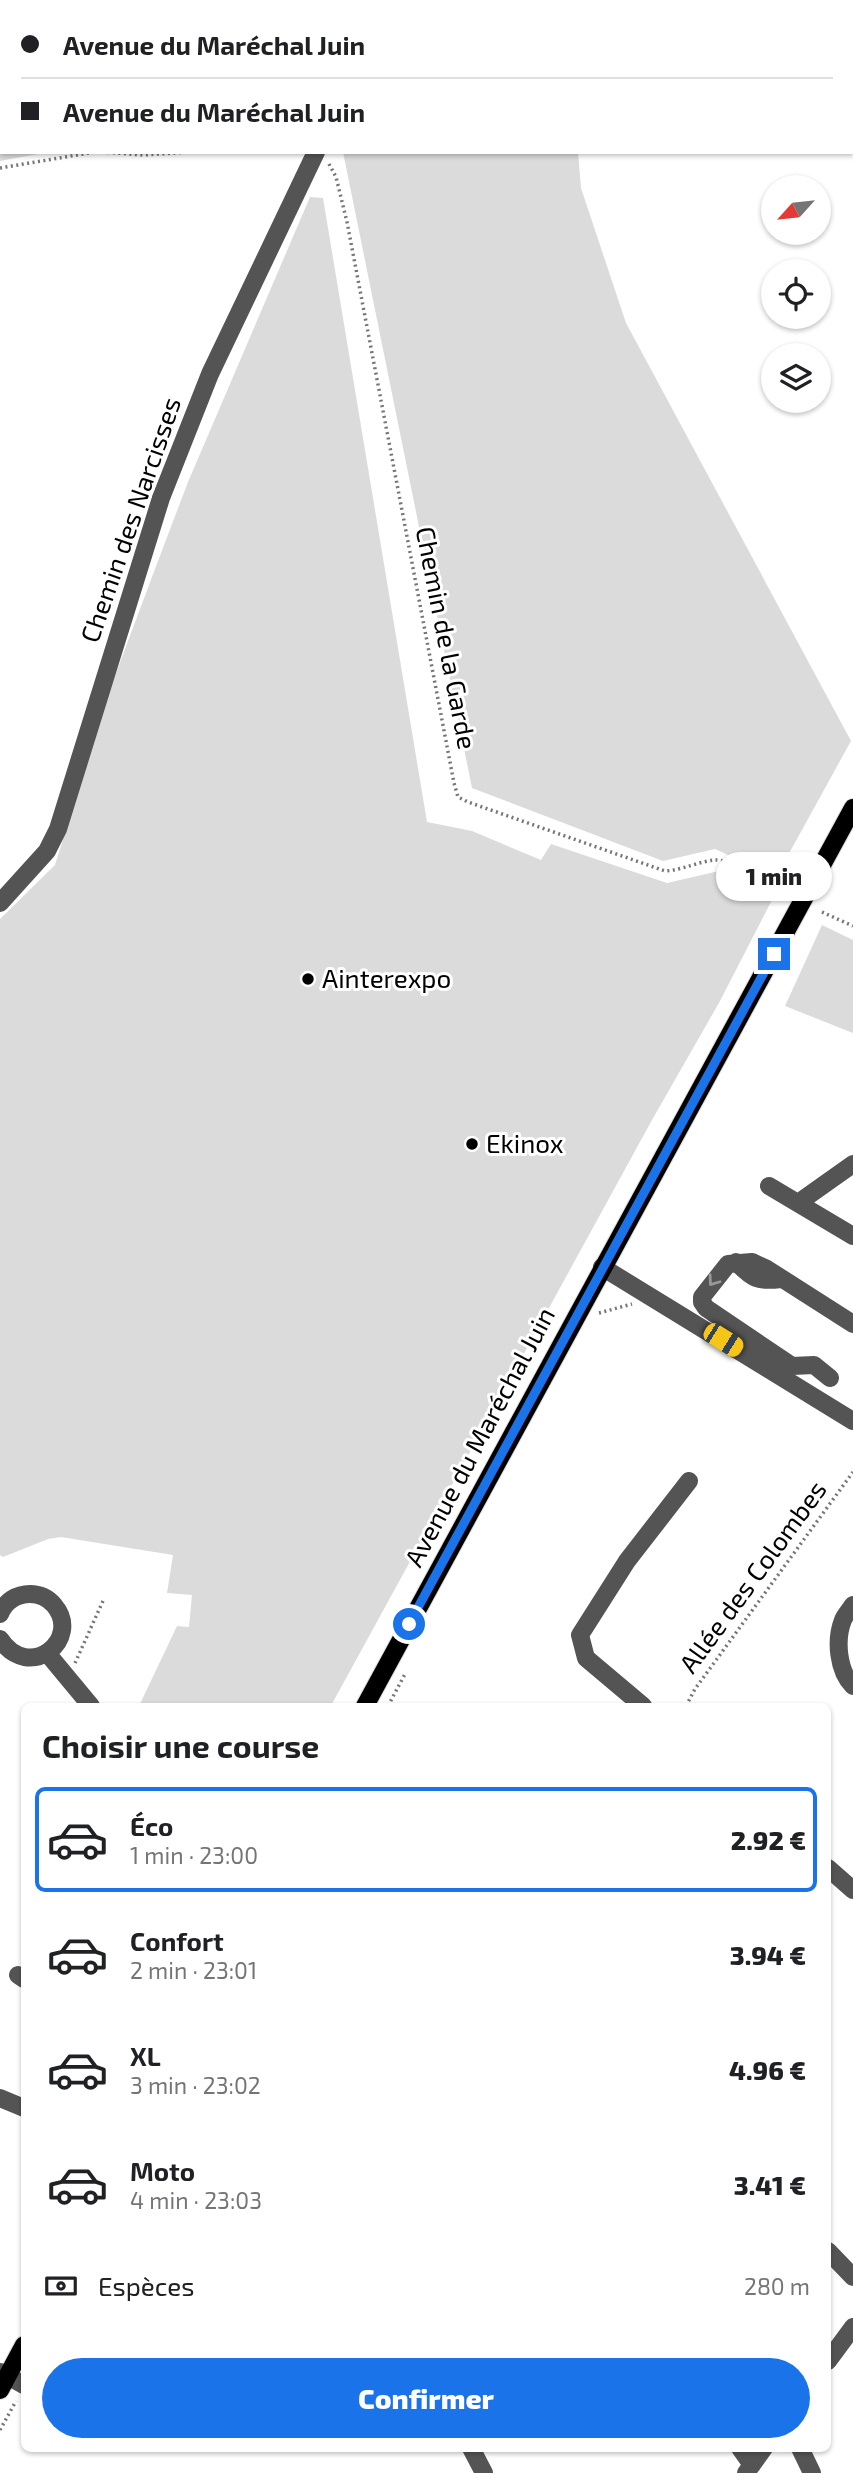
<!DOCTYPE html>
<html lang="fr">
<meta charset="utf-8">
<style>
:root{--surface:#fff;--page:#f6f6f6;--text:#202124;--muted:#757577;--line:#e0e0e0;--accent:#1a73e8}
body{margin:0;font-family:"Exo 2",sans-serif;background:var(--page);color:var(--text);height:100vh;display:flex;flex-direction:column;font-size:26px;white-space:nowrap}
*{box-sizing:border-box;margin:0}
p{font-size:23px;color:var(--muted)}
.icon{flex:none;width:38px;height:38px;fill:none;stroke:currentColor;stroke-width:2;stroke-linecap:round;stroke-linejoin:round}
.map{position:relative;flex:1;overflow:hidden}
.details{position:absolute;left:21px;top:1703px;width:810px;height:749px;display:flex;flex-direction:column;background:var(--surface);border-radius:10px;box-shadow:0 2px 5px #0004}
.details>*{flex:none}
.top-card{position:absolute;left:0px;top:0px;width:854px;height:154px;box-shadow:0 2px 5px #0004;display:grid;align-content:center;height:154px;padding:0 21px;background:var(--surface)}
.needle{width:46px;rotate:243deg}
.tools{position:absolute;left:761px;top:175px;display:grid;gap:14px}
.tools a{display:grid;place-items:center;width:70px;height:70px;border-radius:50%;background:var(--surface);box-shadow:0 2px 5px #0004;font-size:35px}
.end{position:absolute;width:32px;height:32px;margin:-16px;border:9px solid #1a73e8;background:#fff;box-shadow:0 0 0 4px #fff}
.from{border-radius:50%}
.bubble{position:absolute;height:49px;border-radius:24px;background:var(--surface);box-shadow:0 2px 5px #0004;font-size:23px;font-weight:800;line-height:49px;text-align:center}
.car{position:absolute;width:21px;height:42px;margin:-21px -10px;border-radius:9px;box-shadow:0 0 5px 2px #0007;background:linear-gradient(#f5c518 24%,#345 0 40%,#f5c518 0 76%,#345 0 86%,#f5c518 0)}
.top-card b{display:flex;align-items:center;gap:24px;height:66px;font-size:26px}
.top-card b+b{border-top:2px solid var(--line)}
.top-card i{width:18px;height:18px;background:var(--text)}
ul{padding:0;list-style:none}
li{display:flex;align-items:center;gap:21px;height:105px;margin:0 14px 10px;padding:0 7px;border:4px solid transparent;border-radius:10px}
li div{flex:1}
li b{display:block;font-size:26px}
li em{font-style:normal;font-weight:800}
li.active{border-color:var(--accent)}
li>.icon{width:63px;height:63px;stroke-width:1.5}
h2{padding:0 21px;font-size:32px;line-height:84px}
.pay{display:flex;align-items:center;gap:18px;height:77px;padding:0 21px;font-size:26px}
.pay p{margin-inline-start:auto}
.primary-button{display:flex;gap:14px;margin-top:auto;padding:14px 21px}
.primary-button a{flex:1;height:80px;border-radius:42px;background:var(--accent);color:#fff;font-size:28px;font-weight:800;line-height:80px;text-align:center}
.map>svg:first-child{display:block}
</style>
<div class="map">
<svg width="853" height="2473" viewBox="0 0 853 2473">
<rect width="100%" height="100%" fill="#fff"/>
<!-- green -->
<path fill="#dbdbdb" d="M0 0H288V2H2V152H49L0 161Z
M382 0H853V4L852 2H382Z
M343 152H578L581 188 626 323 851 741 776 877 715 849 663 861 472 788Z
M310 197 323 198 427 822 472 831 541 860 551 844 667 883 719 871 772 900 720 1001 652 1120 333 1702 329 1706H139L177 1626 189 1627 192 1595 167 1593 173 1555 61 1537 48 1539 3 1557 0 1555V919L55 865 110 689 158 561 188 482Z
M822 925 853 940V1033L785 1006Z"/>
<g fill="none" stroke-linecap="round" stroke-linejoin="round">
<!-- major casing -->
<g stroke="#dbdbdb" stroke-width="20">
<path id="major" d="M365 1706 853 808
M0 2390 24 2345"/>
</g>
<!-- path -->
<path stroke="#767676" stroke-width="3.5" stroke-dasharray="2 3.5" stroke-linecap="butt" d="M102 152 143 155 190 152
M329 164 336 177 347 222 454 783 458 797 468 802 665 871C683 870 700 861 715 860 733 859 766 882 782 891
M0 168 95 152
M822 912 853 926
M599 1313 632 1304
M75 1663 103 1601
M388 1706 405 1674
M686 1706 695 1689 853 1472
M0 2430 16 2401"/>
<!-- minor -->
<path stroke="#545454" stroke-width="18" d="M316 2V0
M0 903 47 851 58 829 161 498 210 374 316 152
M769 1186 853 1236
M798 1203 853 1164
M736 1262C753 1279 757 1282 781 1279
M602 1267 853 1421
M830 1378 814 1365 792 1366 706 1308 702 1302V1297L728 1264 752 1262 767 1269 853 1324
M853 1605C850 1610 845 1615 843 1620 835 1640 838 1671 853 1686
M0 1614C5 1601 17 1594 30 1594 40 1594 48 1598 54 1605 83 1639 29 1683 0 1639
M47 1653 91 1706
M643 1706 586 1658 580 1635 627 1561 689 1481
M828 1868 853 1890
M18 1975 24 1979
M0 2098 24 2108
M828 2251 853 2277
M828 2361 853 2327
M0 2372 24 2385
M471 2448 484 2473
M740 2448 752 2465
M800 2448 812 2473
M746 2473 764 2448"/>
<!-- major -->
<use href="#major" stroke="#000" stroke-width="18"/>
</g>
<!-- one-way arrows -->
<defs><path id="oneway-chevron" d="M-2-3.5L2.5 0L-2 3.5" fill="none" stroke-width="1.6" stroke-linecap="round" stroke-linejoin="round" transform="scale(1.75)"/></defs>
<use stroke="#989898" href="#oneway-chevron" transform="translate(713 1281) rotate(126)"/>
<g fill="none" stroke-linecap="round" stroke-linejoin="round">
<!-- route -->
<path stroke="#1a73e8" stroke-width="9" d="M409 1624 774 954"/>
</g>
<!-- markers -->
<g fill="#000" stroke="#fff" stroke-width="2.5">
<circle cx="308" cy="979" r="7"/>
<circle cx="472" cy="1144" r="7"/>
</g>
<g text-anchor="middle" stroke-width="6" stroke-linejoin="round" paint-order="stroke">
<!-- street labels -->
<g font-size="26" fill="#000" stroke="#fff">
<text transform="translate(131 520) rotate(-71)" y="9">Chemin des Narcisses</text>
<text transform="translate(446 638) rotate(79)" y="9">Chemin de la Garde</text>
<text transform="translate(480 1437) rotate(-62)" y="9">Avenue du Maréchal Juin</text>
<text transform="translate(753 1577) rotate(-54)" y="9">Allée des Colombes</text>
</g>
<!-- poi labels -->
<g font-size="26" fill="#000" stroke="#fff" text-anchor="start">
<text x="322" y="988">Ainterexpo</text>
<text x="486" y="1153">Ekinox</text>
</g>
</g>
</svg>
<div class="tools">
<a><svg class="needle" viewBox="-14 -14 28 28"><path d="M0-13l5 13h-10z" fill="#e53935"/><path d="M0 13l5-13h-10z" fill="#757577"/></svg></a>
<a><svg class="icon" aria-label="locate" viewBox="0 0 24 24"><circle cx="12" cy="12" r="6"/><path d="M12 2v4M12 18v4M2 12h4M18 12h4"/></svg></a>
<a><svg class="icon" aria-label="layers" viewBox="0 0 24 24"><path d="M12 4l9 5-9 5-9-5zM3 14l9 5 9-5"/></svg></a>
</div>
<i class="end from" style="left:409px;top:1624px"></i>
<i class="end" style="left:774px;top:954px"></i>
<div class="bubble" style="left:716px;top:852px;width:116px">1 min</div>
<i class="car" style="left:723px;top:1340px;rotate:122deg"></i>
<div class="top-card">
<b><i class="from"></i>Avenue du Maréchal Juin</b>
<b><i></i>Avenue du Maréchal Juin</b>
</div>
<section class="details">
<h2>Choisir une course</h2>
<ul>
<li class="active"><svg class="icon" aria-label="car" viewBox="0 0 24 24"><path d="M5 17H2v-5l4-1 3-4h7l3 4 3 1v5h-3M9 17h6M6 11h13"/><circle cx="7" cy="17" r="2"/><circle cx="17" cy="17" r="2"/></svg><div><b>Éco</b><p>1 min · 23:00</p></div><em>2.92 €</em></li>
<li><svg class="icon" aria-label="car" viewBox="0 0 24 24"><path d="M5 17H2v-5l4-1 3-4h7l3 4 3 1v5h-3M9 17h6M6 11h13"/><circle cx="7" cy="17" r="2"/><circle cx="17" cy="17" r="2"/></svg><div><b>Confort</b><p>2 min · 23:01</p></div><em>3.94 €</em></li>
<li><svg class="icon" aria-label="car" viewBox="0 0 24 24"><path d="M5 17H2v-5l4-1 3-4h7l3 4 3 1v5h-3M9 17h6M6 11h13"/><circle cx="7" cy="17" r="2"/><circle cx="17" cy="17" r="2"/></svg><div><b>XL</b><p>3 min · 23:02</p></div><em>4.96 €</em></li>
<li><svg class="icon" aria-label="car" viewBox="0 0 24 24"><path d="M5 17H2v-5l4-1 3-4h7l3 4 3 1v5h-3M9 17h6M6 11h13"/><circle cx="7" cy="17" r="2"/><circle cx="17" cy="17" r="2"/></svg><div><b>Moto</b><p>4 min · 23:03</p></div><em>3.41 €</em></li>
</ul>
<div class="pay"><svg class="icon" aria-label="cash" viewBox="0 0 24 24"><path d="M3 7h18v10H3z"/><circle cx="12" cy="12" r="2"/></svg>Espèces<p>280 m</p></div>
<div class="primary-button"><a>Confirmer</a></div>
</section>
</div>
